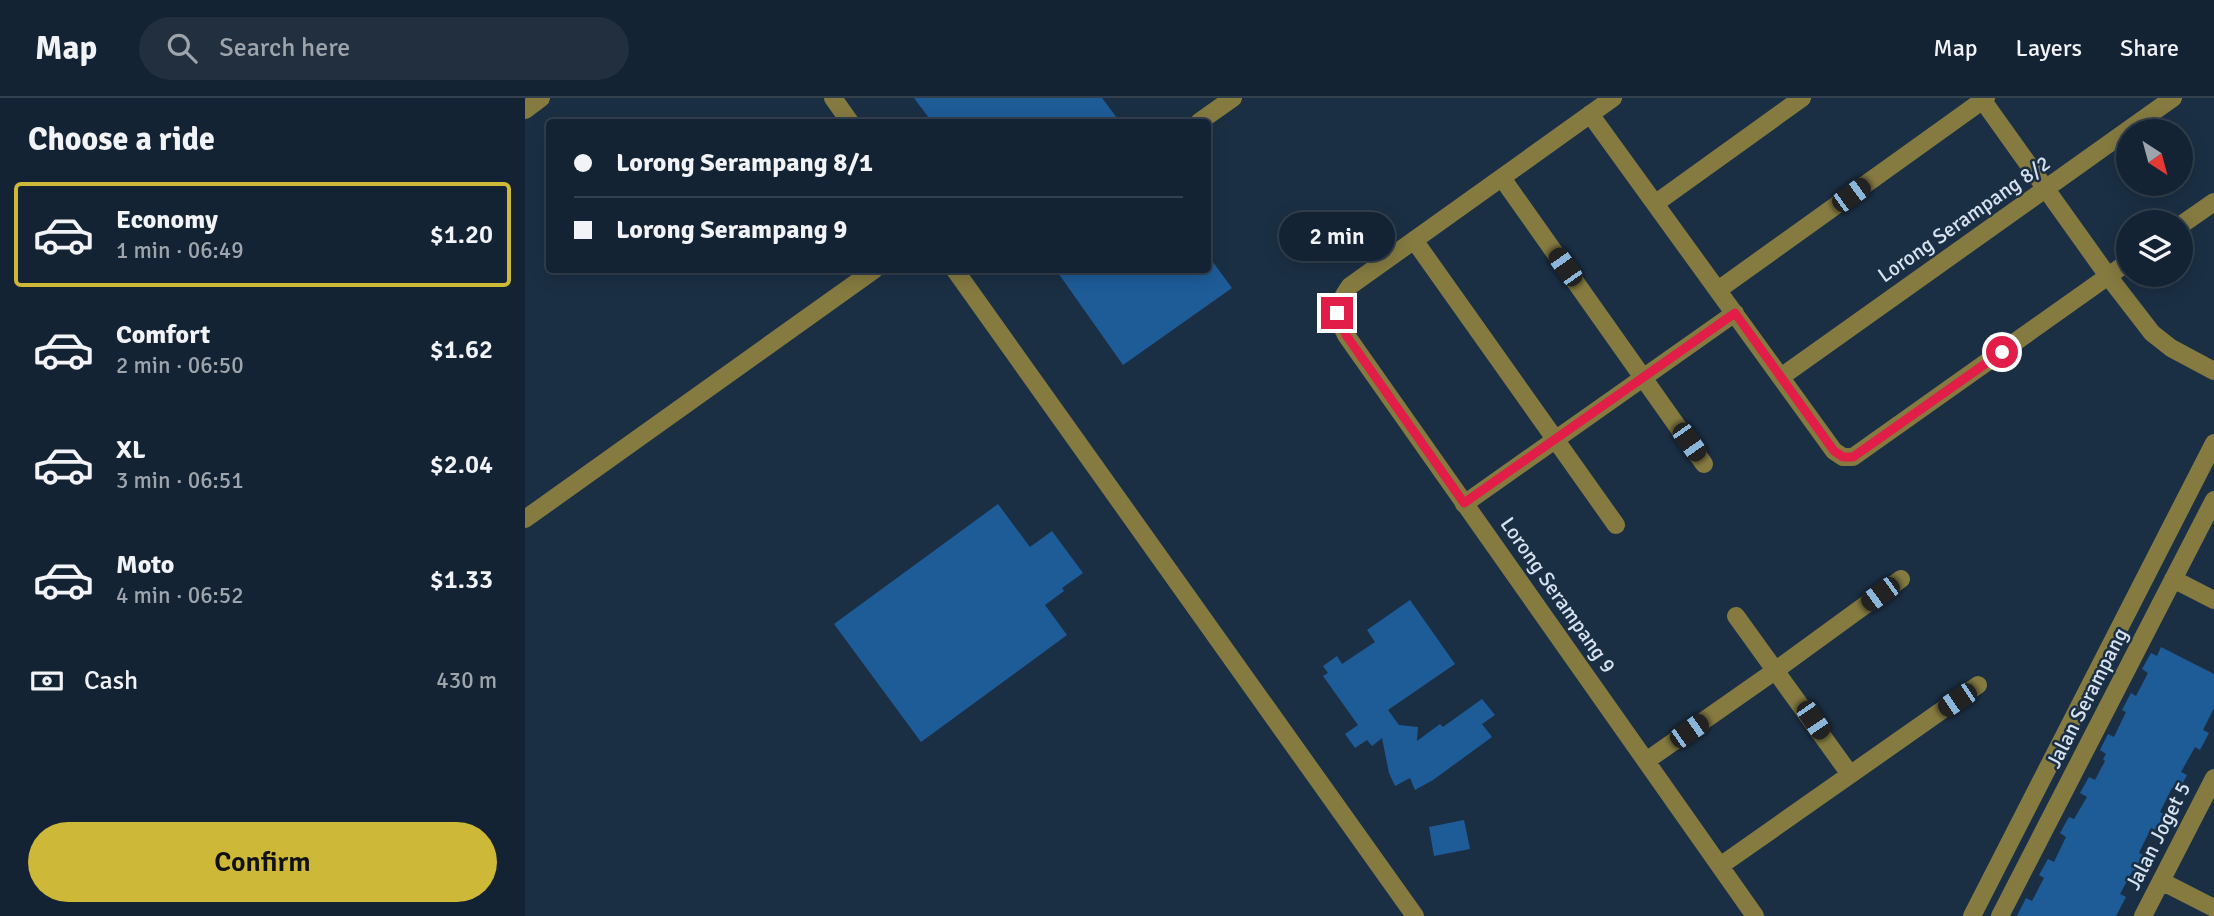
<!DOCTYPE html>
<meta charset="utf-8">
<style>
:root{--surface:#142333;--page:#212f3f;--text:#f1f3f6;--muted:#9da4ac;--line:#33404e;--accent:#ceb837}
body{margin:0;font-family:Signika,sans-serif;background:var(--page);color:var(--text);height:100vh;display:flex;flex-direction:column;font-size:26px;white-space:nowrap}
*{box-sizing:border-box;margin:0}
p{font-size:23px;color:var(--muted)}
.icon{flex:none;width:38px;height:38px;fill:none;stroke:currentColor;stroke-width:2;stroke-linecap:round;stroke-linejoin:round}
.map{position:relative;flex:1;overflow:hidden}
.details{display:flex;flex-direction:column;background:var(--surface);width:525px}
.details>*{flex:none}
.top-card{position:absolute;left:21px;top:21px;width:665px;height:154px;border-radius:7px;box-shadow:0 4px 18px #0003,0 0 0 2px var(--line);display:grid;align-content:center;height:154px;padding:0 28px;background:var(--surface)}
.needle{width:46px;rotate:144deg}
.controls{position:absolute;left:1591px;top:21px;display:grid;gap:14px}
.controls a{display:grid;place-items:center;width:77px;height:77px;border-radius:50%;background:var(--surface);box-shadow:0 4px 18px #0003,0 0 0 2px var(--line);font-size:35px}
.end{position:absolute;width:32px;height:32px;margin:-16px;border:9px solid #e11d48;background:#fff;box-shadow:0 0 0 4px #fff}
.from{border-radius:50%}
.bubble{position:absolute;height:49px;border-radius:24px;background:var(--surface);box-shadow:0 4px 18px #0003,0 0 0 2px var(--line);font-size:23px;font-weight:600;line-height:49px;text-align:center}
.car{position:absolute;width:21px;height:42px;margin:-21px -10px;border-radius:9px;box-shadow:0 0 5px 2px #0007;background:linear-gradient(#222 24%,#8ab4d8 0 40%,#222 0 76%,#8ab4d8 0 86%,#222 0)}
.top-card b{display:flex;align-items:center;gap:24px;height:66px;font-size:26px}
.top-card b+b{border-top:2px solid var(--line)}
.top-card i{width:18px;height:18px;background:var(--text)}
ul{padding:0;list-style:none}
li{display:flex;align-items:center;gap:21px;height:105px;margin:0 14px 10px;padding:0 14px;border:4px solid transparent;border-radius:7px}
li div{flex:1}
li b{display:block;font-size:26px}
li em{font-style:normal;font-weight:600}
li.selected{border-color:var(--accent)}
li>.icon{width:63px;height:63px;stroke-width:1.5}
h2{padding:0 28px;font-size:32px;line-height:84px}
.pay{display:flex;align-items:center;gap:18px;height:77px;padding:0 28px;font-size:26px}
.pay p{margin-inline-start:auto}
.cta{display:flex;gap:14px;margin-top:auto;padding:14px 28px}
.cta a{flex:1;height:80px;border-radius:42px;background:var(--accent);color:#111;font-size:28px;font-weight:600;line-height:80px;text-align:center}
header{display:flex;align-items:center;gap:42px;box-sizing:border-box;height:98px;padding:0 35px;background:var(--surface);border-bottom:2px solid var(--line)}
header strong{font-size:33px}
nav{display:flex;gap:38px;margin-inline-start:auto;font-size:24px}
.search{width:490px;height:63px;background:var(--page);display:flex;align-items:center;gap:18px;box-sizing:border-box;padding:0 24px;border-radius:38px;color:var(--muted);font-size:26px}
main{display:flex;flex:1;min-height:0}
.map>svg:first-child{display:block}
</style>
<header>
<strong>Map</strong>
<div class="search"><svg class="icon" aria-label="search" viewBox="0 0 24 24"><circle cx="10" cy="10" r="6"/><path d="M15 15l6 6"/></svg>Search here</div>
<nav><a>Map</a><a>Layers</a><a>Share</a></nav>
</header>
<main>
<section class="details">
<h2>Choose a ride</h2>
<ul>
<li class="selected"><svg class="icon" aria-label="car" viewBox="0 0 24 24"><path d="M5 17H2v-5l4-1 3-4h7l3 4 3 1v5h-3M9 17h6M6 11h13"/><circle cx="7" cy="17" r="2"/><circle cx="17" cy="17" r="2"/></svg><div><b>Economy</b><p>1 min · 06:49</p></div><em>$1.20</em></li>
<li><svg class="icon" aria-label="car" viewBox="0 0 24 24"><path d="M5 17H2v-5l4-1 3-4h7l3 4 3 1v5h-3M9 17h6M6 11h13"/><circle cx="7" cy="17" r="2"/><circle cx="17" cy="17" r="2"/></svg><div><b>Comfort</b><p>2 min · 06:50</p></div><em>$1.62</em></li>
<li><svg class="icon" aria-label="car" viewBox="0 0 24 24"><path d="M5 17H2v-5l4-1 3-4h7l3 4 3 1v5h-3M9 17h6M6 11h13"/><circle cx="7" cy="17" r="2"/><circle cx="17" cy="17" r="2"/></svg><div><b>XL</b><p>3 min · 06:51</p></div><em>$2.04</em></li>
<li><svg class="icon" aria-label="car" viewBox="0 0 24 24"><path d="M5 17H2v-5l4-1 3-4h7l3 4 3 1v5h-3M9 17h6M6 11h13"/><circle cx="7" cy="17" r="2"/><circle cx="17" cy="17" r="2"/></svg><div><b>Moto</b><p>4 min · 06:52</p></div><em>$1.33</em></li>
</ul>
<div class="pay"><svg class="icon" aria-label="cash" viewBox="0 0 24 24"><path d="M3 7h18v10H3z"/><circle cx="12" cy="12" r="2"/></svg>Cash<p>430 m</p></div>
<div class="cta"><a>Confirm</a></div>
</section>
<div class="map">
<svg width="1689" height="818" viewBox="0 0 1689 818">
<rect width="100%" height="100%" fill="#1b2f44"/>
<!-- building -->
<path fill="#1e5c98" d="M389 0H577L595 24H440L437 20 430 24H407Z
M682 156 707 190 598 267 531 172H682Z
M473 406 505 449 527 433 558 475 537 490 539 493 520 507 542 537 396 644 309 526Z
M885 502 930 566 863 612 874 627 893 629 892 643 915 626 918 629 957 601 970 617 957 626 967 639 908 682 890 692 885 680 870 688 864 675 857 640 847 648 842 642 830 650 820 636 833 627 798 578 803 575 798 568 812 558 817 566 850 544 842 532Z
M1636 549 1689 576V610L1678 632 1684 635 1675 652 1670 649 1656 674 1662 677 1653 694 1647 690 1635 714 1639 716 1631 732 1626 730 1614 755 1620 758 1611 774 1608 772 1595 796 1601 799 1591 818H1492L1501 800 1507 803 1519 780 1514 777 1523 761 1529 764 1541 739 1535 735 1544 719 1549 721 1562 699 1555 695 1564 679 1570 682 1580 663 1578 661 1581 656 1575 652 1583 636 1589 639 1601 614 1597 612 1606 595 1611 598 1623 575 1617 571 1626 555 1632 558Z
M939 722 945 751 909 758 904 729Z"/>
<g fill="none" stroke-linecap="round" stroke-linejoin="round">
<!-- minor -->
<path stroke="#857b41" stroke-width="18" d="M308 0 325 24
M1088 0 825 188C811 208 809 215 821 237L1230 818
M1456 0 1583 178 1627 235 1646 250 1689 273
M0 12 16 0
M1065 16 1309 353 1318 359H1328L1603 164
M674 24 708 0
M977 80 1179 366
M1131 105 1277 0
M1656 127 1689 104
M889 142 1091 427
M430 172 890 818
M1193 192 1461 0
M1256 279 1648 0
M939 406 1210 215
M0 421 349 172
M1648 481 1689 502
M1211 518 1324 675
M1121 663 1251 572 1376 481
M1195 768 1453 587
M1636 783 1689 810
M1447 818 1689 345
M1475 818 1689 402
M1618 818 1689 680"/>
</g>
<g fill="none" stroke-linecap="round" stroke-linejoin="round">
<!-- route -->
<path stroke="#e11d48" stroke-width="9" d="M812 215 821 237 939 405 1210 215 1309 353 1318 359H1328L1477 254"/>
</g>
<g text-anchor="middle" stroke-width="5" stroke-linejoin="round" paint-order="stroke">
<!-- street labels -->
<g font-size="21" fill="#d6e2f0" stroke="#1b2f44">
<text transform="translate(1439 121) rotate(-35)" y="7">Lorong Serampang 8/2</text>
<text transform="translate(1033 497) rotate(55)" y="7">Lorong Serampang 9</text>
<text transform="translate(1562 600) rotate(-63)" y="7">Jalan Serampang</text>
<text transform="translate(1633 738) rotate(-63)" y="7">Jalan Joget 5</text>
</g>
</g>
</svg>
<div class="controls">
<a><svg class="needle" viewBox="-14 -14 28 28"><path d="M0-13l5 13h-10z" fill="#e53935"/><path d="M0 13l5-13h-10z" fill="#9da4ac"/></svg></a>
<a><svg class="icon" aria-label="layers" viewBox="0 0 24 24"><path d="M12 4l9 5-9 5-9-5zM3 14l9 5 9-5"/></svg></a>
</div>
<i class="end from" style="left:1477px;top:254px"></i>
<i class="end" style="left:812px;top:215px"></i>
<div class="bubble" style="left:754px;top:114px;width:116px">2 min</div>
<i class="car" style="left:1326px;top:97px;rotate:54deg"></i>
<i class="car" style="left:1040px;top:169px;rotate:325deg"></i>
<i class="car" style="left:1164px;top:344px;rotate:145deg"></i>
<i class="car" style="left:1355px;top:496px;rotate:234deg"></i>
<i class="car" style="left:1432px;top:602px;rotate:236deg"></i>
<i class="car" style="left:1288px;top:622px;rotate:146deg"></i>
<i class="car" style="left:1164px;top:633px;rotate:55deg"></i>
<div class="top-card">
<b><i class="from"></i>Lorong Serampang 8/1</b>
<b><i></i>Lorong Serampang 9</b>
</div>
</div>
</main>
